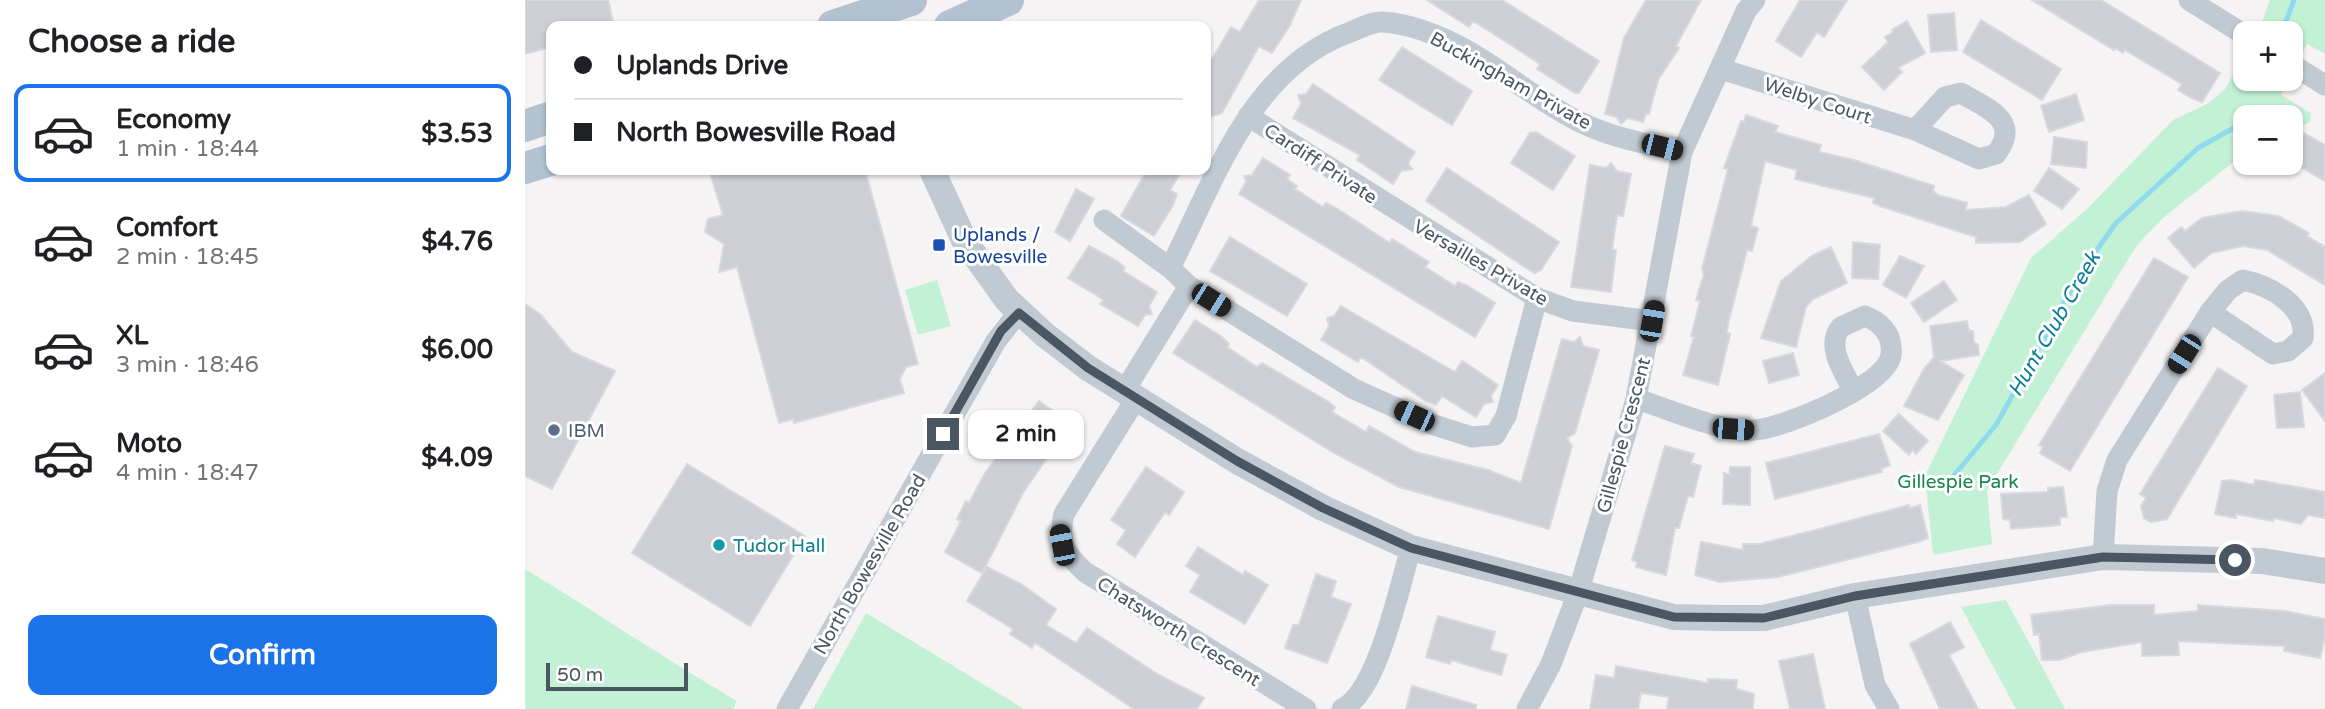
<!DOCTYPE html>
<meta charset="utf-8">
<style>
:root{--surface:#fff;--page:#f6f6f6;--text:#202124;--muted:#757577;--line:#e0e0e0;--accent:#1a73e8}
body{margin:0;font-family:"Varela Round",sans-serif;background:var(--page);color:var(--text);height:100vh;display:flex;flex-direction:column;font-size:26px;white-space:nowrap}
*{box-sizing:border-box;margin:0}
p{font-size:23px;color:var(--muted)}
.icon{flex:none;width:38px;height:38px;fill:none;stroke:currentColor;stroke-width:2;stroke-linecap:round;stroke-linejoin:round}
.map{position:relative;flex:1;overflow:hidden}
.details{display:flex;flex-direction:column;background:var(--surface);width:525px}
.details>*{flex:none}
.top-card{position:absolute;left:21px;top:21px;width:665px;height:154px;border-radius:14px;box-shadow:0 2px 5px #0004;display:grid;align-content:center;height:154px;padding:0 28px;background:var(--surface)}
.controls{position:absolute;left:1708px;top:21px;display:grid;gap:14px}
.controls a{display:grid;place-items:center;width:70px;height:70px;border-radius:14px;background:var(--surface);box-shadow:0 2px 5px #0004;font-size:35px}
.scale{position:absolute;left:21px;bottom:18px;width:142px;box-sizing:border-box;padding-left:7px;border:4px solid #4a5661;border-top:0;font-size:19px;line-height:24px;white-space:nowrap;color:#4a5661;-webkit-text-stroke:5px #fff;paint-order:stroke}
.end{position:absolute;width:32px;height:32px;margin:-16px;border:9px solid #4a5661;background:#fff;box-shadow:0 0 0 4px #fff}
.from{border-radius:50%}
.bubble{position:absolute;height:49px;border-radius:14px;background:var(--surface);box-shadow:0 2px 5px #0004;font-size:23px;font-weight:800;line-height:49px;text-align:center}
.car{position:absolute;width:21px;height:42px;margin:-21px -10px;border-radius:9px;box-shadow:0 0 5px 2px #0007;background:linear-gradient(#222 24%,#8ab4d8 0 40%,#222 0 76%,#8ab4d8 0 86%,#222 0)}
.top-card b{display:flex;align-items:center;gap:24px;height:66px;font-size:26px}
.top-card b+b{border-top:2px solid var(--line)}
.top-card i{width:18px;height:18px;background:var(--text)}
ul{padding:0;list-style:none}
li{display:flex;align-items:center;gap:21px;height:98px;margin:0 14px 10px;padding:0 14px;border:4px solid transparent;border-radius:14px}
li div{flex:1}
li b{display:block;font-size:26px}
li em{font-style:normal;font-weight:800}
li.current{border-color:var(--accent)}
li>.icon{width:63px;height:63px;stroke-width:1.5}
h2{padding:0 28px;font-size:32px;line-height:84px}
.button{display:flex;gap:14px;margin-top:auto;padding:14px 28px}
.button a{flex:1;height:80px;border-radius:14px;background:var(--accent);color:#fff;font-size:28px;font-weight:800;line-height:80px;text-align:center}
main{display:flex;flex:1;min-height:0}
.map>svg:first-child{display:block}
</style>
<main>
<section class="details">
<h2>Choose a ride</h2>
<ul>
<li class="current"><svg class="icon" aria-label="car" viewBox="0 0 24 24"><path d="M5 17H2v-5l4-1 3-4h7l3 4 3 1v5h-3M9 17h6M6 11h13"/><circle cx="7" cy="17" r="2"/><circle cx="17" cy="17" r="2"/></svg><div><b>Economy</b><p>1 min · 18:44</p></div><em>$3.53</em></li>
<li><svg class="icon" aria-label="car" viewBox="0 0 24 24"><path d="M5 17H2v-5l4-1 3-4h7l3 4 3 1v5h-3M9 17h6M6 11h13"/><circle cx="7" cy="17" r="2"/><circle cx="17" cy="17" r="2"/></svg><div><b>Comfort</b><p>2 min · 18:45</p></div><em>$4.76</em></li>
<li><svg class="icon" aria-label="car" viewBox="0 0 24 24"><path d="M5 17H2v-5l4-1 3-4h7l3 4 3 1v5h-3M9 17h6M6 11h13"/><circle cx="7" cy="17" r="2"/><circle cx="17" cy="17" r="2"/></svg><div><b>XL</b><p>3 min · 18:46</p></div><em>$6.00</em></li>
<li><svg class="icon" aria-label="car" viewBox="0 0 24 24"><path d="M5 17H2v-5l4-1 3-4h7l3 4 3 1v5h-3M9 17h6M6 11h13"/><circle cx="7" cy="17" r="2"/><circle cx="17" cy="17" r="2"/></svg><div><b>Moto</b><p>4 min · 18:47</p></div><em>$4.09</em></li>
</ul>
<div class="button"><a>Confirm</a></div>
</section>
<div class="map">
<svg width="1800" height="709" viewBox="0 0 1800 709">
<rect width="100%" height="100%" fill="#f5f3f3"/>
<!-- green -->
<path fill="#c3f1d5" d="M1745 0H1800V54L1782 44 1766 76V33H1733Z
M1720 54V79H1764L1756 95 1786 113 1785 122 1766 131V117H1720V153L1639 217 1612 245 1462 490 1467 544 1408 555 1400 476 1506 258 1562 209 1648 120 1684 103 1700 89Z
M412 280 426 326 393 335 380 290Z
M0 569C71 612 140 659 212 701L208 709H0Z
M1481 600 1489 615 1540 709H1491L1436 607Z
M341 613 499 709H288Z"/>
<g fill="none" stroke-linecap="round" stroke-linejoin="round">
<!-- stream -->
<path stroke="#90daee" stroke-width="5" d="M1760 24 1769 0
M1420 486 1471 425 1556 272 1591 223 1673 148 1716 124"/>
</g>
<!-- building -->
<path fill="#cdcfd5" stroke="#d7d9de" stroke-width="2" d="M0 0H83L89 26H26V47L0 54Z
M734 0H776L765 25 747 53 734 46 697 113 681 118V56L687 59 706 27 715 32Z
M902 0H977L1074 61 1054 93H1050L1012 69 1015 64 986 45 948 21 944 27Z
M1121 0H1176L1151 46 1154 48 1133 80 1124 114 1121 113 1118 122 1103 118 1096 124 1092 117 1080 114 1099 38Z
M1275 0H1322L1299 37 1292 32 1276 57 1251 41Z
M1507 0H1576L1695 73 1677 102 1667 98 1653 90 1657 84 1625 65 1600 50 1598 53 1590 48 1589 50Z
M1429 13 1432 50 1406 52 1403 15Z
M1456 20 1536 69 1517 100 1438 52Z
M1382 21 1400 53 1373 68 1377 72 1359 90 1337 67 1363 42 1360 37 1368 32 1367 30Z
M877 47 947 91 927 125 854 80Z
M788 84 890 152 883 163 887 169 876 171 868 184 832 160 835 155 768 118 776 104 773 95 781 94Z
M1551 94 1559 120 1524 132 1516 106Z
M1221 115 1253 126 1250 132 1296 145 1294 152 1329 160 1409 186 1408 191 1413 195 1442 203 1440 210 1481 207 1504 195 1521 224 1495 242 1451 243V237L1355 206 1348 203 1349 198 1270 179 1272 170 1240 161 1226 226 1233 228 1227 251 1222 250 1203 324 1202 333 1205 334 1193 385 1158 375 1169 337 1166 336 1175 301 1171 300 1179 274 1177 269 1203 169 1199 168 1216 121 1219 122Z
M1011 132 1050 156 1028 190 986 163 1005 133Z
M1779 133 1800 145V181L1766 161Z
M1529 137 1562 142 1561 168 1526 164Z
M738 158 765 175 762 179 772 186 770 189 798 207 801 203 811 208 865 243 867 239 904 262 900 267 930 286 933 282 943 286 970 303 950 337 714 194 721 182 719 176 727 175Z
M1086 163 1092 171 1106 174 1098 216 1092 215 1087 250H1091L1086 292 1046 287 1065 165 1081 168Z
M922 168 1034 242 1016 270 1010 273 1001 268 901 201Z
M1524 168 1554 189 1537 209 1509 191Z
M200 170H340L393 364 381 367 375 379 379 393 269 423 268 419 254 423 212 267 194 272 199 244 180 232 183 219 198 215 186 176Z
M622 170H657L645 190 652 194 648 205 629 236 596 216Z
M551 189 569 199 545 241 530 232Z
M1717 211 1753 216 1784 233 1782 236 1800 247V285L1742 250 1718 246 1686 253 1669 268 1643 238 1656 227 1660 231 1677 218Z
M705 237 782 284 762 316 685 271Z
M1328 242 1355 245 1353 279 1327 278Z
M564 246 592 261 600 268 598 271 632 292 624 306 627 314 620 315 613 326 575 304 579 300 543 278Z
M1306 247 1322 283 1288 299 1281 307 1271 347 1236 338 1256 281 1288 255Z
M1375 256 1399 266 1381 298 1358 285Z
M1629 258 1663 277 1545 471 1515 453 1518 447 1514 445Z
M1419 281 1432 300 1399 322 1386 303Z
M0 304 16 315 47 352 90 371 27 489 0 476Z
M816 306 930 372 937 361 954 372 973 385 966 396 968 402 959 404 951 417 917 396 911 405 901 401 836 357 833 362 796 340 804 326 802 318 809 316Z
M670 320 697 337 704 344 702 347 732 367 737 363 804 402 810 407 807 412 841 432 844 426 890 452 963 470 996 483 1037 339 1049 342 1055 337 1058 346 1074 350 1050 433 1042 438 1047 446 1024 529 874 487 809 453 648 353Z
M1442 321 1444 331H1448L1449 342 1453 345 1454 355 1415 361 1439 375 1413 420 1379 406 1399 369 1409 357 1405 326Z
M1268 353 1274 375 1244 383 1238 361Z
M1693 368 1722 386 1642 519 1626 522 1619 518 1616 506 1621 498 1615 494Z
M1800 373V421L1777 390Z
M1775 392 1779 427 1752 428 1749 395Z
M514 401 531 413 521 427 536 437 498 493 457 573 420 552 436 521 432 519 441 501 444 503 460 473Z
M1374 414 1403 441 1391 454 1388 450 1384 455 1358 431Z
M1354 434 1365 465 1356 469 1357 472 1250 499 1241 463Z
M1140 446 1169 454 1166 463 1176 466 1168 497 1163 496 1154 528H1150L1141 575 1111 567 1112 562 1107 560Z
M162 464 280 536 225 626 107 553Z
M621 467 659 492 644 515 640 512 610 557 592 544 601 530 586 520Z
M1205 467H1225V505L1198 504 1199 473 1205 475Z
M1706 480 1729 485 1730 480 1738 481 1800 492V518L1783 515 1776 524 1749 518 1748 521 1711 514V518L1690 514 1697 481Z
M1538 487 1542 517H1535V525L1486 529 1485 520 1478 519 1476 494 1523 492V488Z
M1384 505 1385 508 1395 505 1403 538 1393 542 1253 577 1194 582 1170 575 1176 542 1218 550V544H1234L1283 532Z
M673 547 718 575 720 571 743 585 720 624 665 592 675 575 661 566Z
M462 567 496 584 531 609 521 625 551 643 562 628 634 675 679 698 672 709H609L510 643 507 648 485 634 488 629 442 601Z
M791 574 811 581 806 597 826 604 802 663 760 648 768 625H774Z
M1586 605H1629V615L1673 611V605L1760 611 1800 619V636L1795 658 1759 651 1760 646 1653 641 1654 655 1617 656V642L1557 652 1534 660H1517L1514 634 1509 635 1506 615Z
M913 616 970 632 965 650 982 655 976 675 926 660 925 664 901 657Z
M1425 622 1439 647 1424 655 1453 709H1415L1385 644Z
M1288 654 1300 709H1265L1254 661Z
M1091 666 1183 683V679L1212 680 1211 689 1229 694 1228 709H1142L1144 697 1116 693 1113 709H1065L1071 675 1089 678Z
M887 686 951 705V709H881Z"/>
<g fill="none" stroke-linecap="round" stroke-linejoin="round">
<!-- minor -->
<path stroke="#c1cad2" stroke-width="21" d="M1664 0 1720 35
M1766 64 1800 85
M1196 69 1390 130 1454 159 1471 154C1497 120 1461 108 1436 93L1420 97 1390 130
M723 116 1012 298 1048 311 1127 321
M579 220 645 268 664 286 829 389 909 425 947 437 970 435 981 416 1012 298
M645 268C689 182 725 69 823 33 833 29 848 21 858 22 887 24 918 37 943 51 981 73 1016 103 1055 122 1087 138 1123 144 1157 152
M600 390 664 286
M612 397 539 514C532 541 540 554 560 572L781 709
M1111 399C1145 409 1196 433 1230 430 1262 427 1347 390 1363 363 1368 355 1367 346 1364 337 1359 327 1351 320 1340 316L1316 327C1300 346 1319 372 1328 390
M1578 557 1582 491 1592 460 1685 312 1703 290 1718 280C1746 286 1782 306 1778 338L1763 351 1748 354 1685 312
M1330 596 1350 685 1364 709
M262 709 471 341 493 313
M817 709C853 692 874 587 886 548
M1002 709 1026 664 1053 593 1111 399 1157 152 1221 11 1230 0"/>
<!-- tertiary -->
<path stroke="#c1cad2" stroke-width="26" d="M407 170 439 240 482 300 520 335 563 368 712 461 798 508 886 548 1149 617 1194 618H1239L1330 596 1578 557 1737 561 1800 571"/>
<!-- primary -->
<path stroke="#b3c2d1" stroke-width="32" d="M308 26 386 0
M425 26 483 0
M0 126 26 117
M0 168 26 160"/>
</g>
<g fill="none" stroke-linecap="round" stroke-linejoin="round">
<!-- route -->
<path stroke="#4a5661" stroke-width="9" d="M418 434 476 331 494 313 563 368 712 461 798 508 886 548 1149 617 1239 618 1330 596 1578 557 1710 560"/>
</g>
<!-- markers -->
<rect fill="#1a4fb4" stroke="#fff" stroke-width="2.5" x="407" y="238" width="14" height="14" rx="3.5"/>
<circle fill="#5c6f8a" stroke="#fff" stroke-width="2.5" cx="29" cy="430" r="7"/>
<circle fill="#0f9aa8" stroke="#fff" stroke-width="2.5" cx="194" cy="545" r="7"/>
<g text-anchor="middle" stroke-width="6" stroke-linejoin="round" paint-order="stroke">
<!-- street labels -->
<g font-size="19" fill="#4a5661" stroke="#fff">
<text transform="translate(986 80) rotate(29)" y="7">Buckingham Private</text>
<text transform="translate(1293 100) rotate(18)" y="7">Welby Court</text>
<text transform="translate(796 163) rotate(33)" y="7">Cardiff Private</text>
<text transform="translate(956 262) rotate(30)" y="7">Versailles Private</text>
<text transform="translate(1098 435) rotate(-75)" y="7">Gillespie Crescent</text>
<text transform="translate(344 564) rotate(-60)" y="7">North Bowesville Road</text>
<text transform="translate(654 631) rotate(32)" y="7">Chatsworth Crescent</text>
</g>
<!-- transit labels -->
<g font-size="19" fill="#164399" stroke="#fff" text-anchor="start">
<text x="428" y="241">Uplands /<tspan x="428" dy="22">Bowesville</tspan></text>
</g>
<!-- service labels -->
<g font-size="19" fill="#4e5e75" stroke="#fff" text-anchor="start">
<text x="43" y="437">IBM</text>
</g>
<!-- park labels -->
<g font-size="19" fill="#17864f" stroke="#fff">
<text x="1433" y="488">Gillespie Park</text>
</g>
<!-- culture labels -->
<g font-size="19" fill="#0d838f" stroke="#fff" text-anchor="start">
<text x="208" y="552">Tudor Hall</text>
</g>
<!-- water labels -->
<g font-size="21" font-style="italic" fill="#0c7c9b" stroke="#fff">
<text transform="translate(1529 324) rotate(-60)" y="7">Hunt Club Creek</text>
</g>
</g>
</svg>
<div class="controls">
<a>+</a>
<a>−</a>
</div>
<div class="scale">50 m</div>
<i class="end from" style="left:1710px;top:560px"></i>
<i class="end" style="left:418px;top:434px"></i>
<div class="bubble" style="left:443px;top:410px;width:116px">2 min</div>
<i class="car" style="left:1137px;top:147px;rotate:104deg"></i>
<i class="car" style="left:686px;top:300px;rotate:122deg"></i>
<i class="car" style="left:1127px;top:321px;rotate:10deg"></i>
<i class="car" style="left:1659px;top:354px;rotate:212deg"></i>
<i class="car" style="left:889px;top:416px;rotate:294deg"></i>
<i class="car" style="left:1208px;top:429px;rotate:94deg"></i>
<i class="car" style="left:537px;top:545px;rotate:349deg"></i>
<div class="top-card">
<b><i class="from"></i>Uplands Drive</b>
<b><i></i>North Bowesville Road</b>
</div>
</div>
</main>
